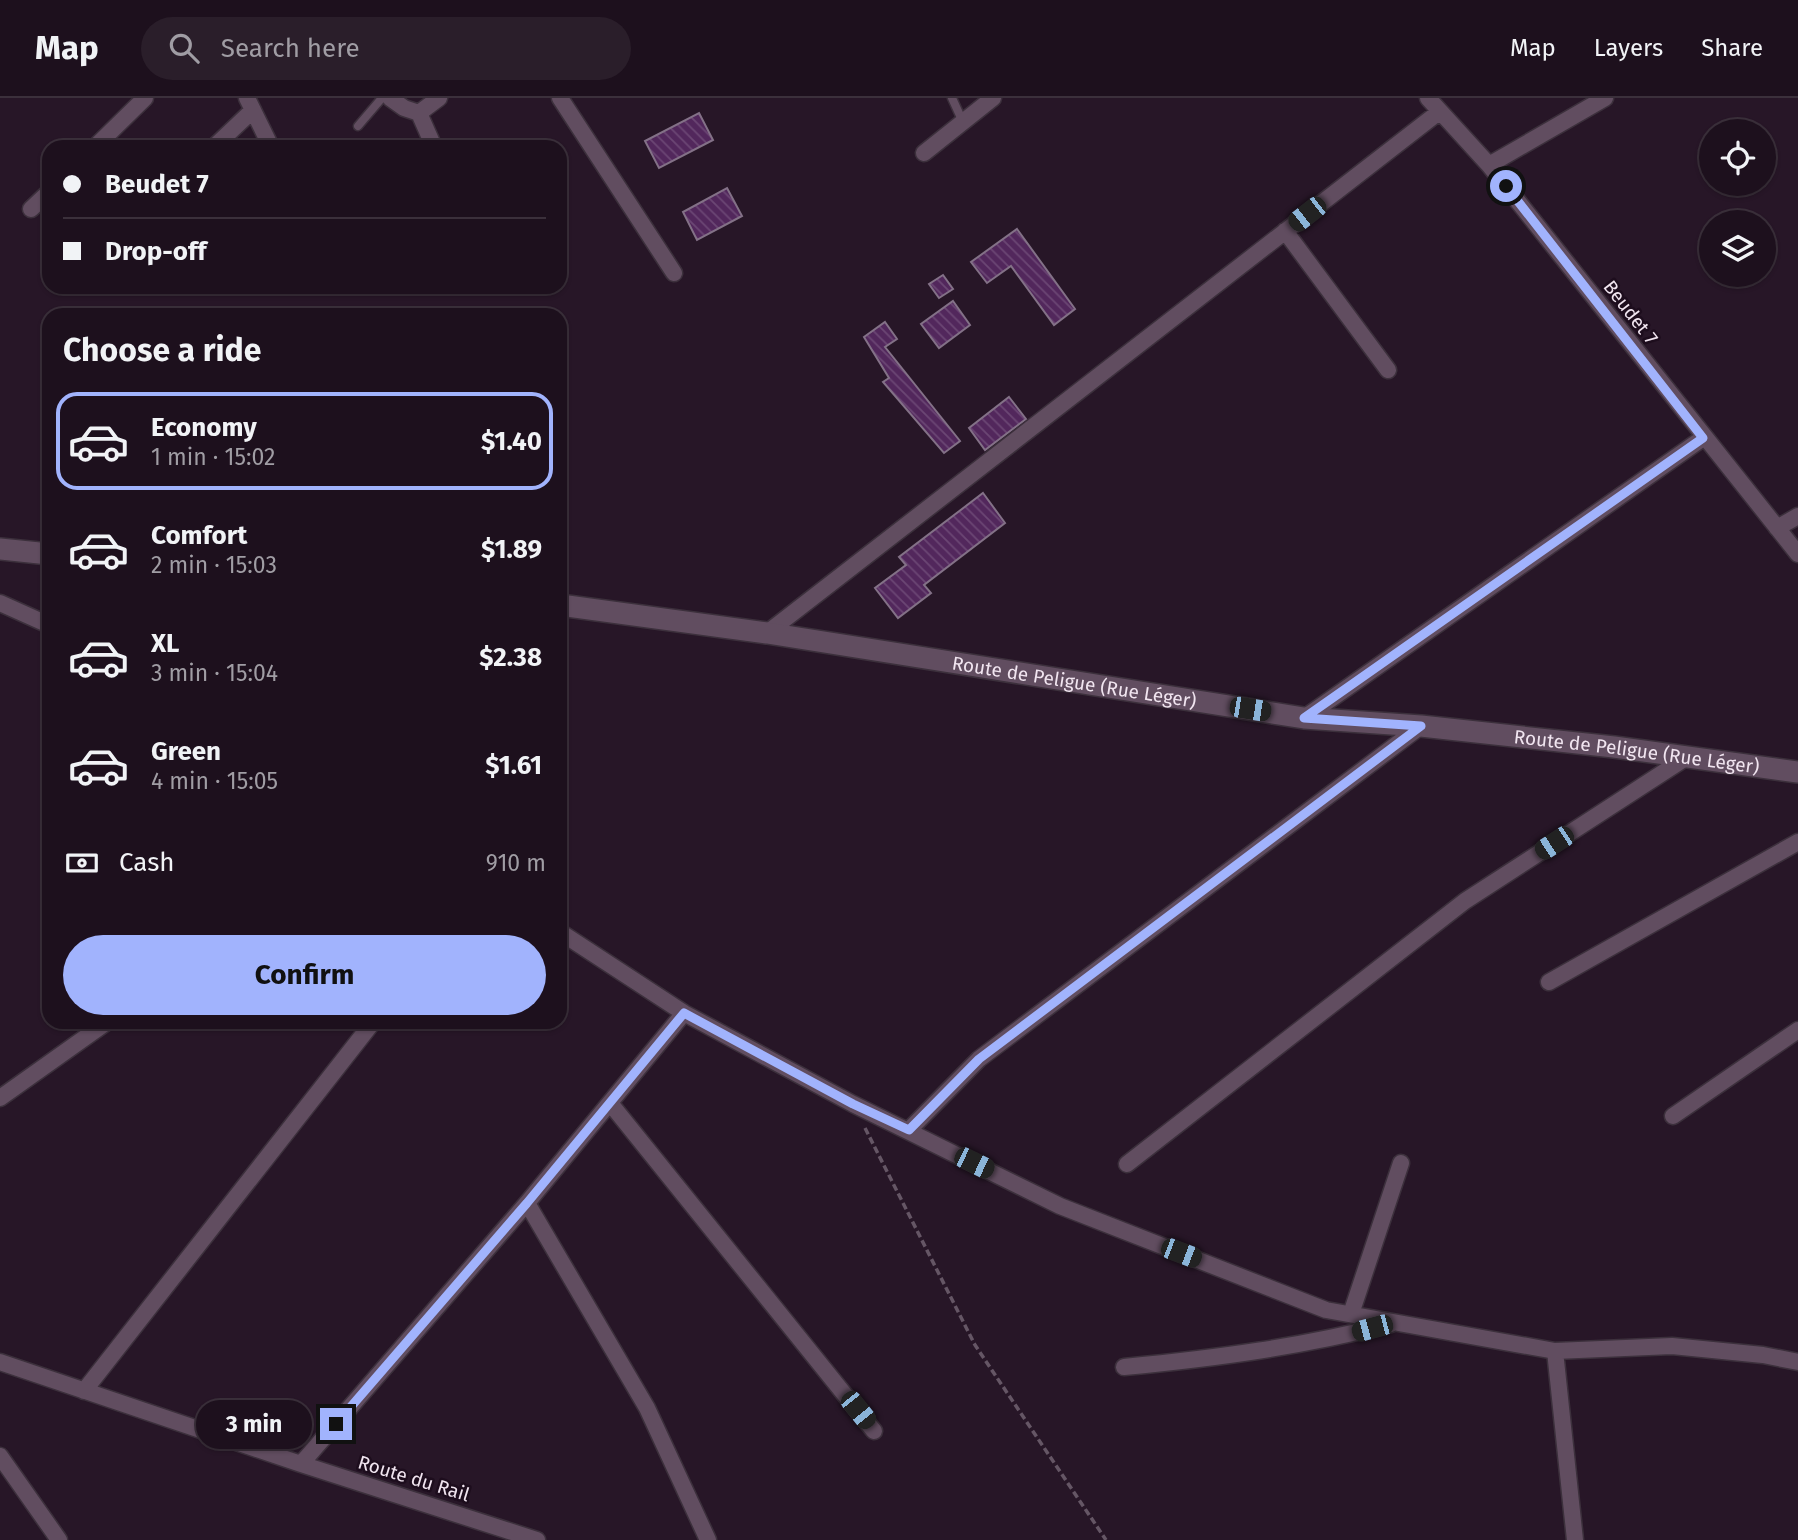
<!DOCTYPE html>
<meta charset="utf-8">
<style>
:root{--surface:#1d101d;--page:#2a1e2a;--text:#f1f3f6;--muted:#a09da4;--line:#3b303b;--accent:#a1b3fd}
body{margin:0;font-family:"Fira Sans",sans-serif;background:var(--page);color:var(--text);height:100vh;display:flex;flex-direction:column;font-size:26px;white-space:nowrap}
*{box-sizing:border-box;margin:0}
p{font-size:23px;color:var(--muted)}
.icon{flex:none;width:38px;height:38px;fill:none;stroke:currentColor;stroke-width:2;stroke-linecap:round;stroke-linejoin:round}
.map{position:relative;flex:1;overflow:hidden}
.details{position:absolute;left:42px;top:210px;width:525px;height:721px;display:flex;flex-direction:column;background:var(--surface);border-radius:21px;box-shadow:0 2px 5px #0004,0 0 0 2px var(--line)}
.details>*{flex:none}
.banner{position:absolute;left:42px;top:42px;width:525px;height:154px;border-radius:21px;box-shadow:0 2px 5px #0004,0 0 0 2px var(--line);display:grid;align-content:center;height:154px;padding:0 21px;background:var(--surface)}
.tools{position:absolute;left:1699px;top:21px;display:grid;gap:14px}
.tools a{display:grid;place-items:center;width:77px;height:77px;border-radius:50%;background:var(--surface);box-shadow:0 2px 5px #0004,0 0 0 2px var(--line);font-size:35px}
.end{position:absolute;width:32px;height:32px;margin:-16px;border:9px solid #a1b3fd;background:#111;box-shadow:0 0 0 4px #111}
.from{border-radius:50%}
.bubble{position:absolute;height:49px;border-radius:24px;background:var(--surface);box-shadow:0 2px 5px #0004,0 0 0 2px var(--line);font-size:23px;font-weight:700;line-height:49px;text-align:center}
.car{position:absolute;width:21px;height:42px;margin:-21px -10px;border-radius:9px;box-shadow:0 0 5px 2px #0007;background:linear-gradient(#222 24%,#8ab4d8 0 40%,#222 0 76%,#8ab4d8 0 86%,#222 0)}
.banner b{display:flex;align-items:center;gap:24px;height:66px;font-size:26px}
.banner b+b{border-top:2px solid var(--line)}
.banner i{width:18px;height:18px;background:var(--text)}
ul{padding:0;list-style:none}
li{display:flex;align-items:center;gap:21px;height:98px;margin:0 14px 10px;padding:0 7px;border:4px solid transparent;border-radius:21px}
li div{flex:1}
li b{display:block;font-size:26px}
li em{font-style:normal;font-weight:700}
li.active{border-color:var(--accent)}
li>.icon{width:63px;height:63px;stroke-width:1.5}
h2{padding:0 21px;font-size:32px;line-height:84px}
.pay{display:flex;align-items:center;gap:18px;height:77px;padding:0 21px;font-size:26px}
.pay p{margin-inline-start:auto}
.action{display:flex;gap:14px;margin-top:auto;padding:14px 21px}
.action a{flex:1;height:80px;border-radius:42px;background:var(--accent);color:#111;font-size:28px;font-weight:700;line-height:80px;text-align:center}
header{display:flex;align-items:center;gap:42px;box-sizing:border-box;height:98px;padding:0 35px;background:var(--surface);border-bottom:2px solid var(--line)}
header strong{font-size:33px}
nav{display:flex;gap:38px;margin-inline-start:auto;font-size:24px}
.search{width:490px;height:63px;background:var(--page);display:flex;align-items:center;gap:18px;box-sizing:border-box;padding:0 24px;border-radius:38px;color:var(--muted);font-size:26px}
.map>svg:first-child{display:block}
</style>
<header>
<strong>Map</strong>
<div class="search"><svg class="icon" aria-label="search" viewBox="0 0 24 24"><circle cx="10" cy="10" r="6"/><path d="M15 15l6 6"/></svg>Search here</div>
<nav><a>Map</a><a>Layers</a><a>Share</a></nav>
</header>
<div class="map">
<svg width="1798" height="1442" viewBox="0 0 1798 1442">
<defs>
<pattern id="building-back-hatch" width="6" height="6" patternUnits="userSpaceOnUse" patternTransform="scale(1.75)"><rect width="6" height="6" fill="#52275c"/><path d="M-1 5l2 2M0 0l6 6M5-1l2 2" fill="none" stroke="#6b4674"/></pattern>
</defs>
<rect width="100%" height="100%" fill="#271627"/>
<!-- building -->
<path fill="url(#building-back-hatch)" stroke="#837187" stroke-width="2" d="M699 15 713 42 659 70 645 43Z
M727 90 742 118 697 142 683 114Z
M1017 131 1075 211 1054 227 1011 168 987 185 971 164Z
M943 177 953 191 939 200 929 186Z
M953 203 970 227 939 250 921 226Z
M885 224 897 241 885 249 960 343 944 355 883 284 889 280 864 239Z
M1009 299 1026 321 985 352 969 330Z
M983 395 1005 425 924 487 931 495 898 520 875 490 906 467 899 459Z"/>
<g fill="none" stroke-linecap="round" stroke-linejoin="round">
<!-- lane casing -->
<g stroke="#3c303c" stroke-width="11">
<path id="lane" d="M952 0 963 24
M358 28 382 0"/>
</g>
<!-- street casing -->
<g stroke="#3c303c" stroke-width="19">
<path id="street" d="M247 0 271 49
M390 0 404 10 419 15 439 0
M560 0 674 175
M1428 0 1489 67 1798 456
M419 15 434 49
M95 49 145 0
M214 49 253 12
M924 55 993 0
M1489 67 1605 0
M31 111 49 94
M1285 133 1388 272
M1777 430 1798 418
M0 505 49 527
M767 535 1439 14
M1304 620 1703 340
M560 834 684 915 853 1006 1060 1108 1326 1212 1555 1253 1672 1248 1763 1257 1798 1264
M1549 884 1798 744
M0 1000 107 924
M610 1005 874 1333
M1673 1018 1798 932
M909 1032 979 961 1421 628
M1127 1066 1465 803 1687 659
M527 1105 647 1310 708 1442
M1351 1216 1401 1065
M1555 1253 1575 1442
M0 1264 301 1366 537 1442
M1124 1269C1218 1260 1299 1249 1391 1226
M84 1293 373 924
M0 1358 59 1442
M301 1366 527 1105 684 915"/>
</g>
<!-- secondary casing -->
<g stroke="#3c303c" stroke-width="24">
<g id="secondary">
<path d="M0 451 49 456"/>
<path id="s1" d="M560 507 767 535 1304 620 1421 628 1614 649 1798 674"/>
</g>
</g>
<!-- path -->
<path stroke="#655665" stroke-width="3.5" stroke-dasharray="7 3.5" stroke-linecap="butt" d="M865 1030 975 1247 1106 1442"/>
<!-- lane -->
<use href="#lane" stroke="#614d60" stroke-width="8"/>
<!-- street -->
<use href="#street" stroke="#614d60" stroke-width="16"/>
<!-- secondary -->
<use href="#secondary" stroke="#614d60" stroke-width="21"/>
</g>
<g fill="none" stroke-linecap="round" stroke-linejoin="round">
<!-- route -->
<path stroke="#a1b3fd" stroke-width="9" d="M336 1326 527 1105 684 915 853 1006 909 1032 979 961 1421 628 1304 620 1703 340 1506 88"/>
</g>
<g text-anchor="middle" stroke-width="5" stroke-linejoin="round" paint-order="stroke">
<!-- street labels -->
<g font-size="19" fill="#f1e5f0" stroke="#1d0d1d">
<text transform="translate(1631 214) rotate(52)" y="7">Beudet 7</text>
<text dy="7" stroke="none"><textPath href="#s1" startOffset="520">Route de Peligue (Rue Léger)</textPath></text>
<text dy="7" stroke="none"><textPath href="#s1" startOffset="1087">Route de Peligue (Rue Léger)</textPath></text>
<text transform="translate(414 1380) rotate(17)" y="7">Route du Rail</text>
</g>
</g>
</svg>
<div class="tools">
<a><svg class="icon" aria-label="locate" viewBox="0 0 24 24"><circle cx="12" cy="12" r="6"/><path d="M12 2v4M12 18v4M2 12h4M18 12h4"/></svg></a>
<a><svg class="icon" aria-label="layers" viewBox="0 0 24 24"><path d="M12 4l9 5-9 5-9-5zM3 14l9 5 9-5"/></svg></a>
</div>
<i class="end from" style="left:1506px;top:88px"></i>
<i class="end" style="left:336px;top:1326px"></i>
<div class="bubble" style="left:196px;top:1302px;width:116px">3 min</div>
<i class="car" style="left:1307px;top:116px;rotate:232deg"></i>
<i class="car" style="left:1250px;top:611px;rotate:99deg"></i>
<i class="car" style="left:1554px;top:745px;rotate:237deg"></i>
<i class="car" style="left:974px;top:1065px;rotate:116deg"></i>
<i class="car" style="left:1181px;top:1155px;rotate:111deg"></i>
<i class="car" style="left:1372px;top:1230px;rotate:255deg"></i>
<i class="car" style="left:858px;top:1312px;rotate:141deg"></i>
<div class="banner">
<b><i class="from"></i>Beudet 7</b>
<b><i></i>Drop-off</b>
</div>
<section class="details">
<h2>Choose a ride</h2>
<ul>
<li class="active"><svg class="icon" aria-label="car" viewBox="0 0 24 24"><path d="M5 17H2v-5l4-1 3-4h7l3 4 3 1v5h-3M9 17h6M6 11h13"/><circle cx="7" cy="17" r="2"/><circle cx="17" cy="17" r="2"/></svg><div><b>Economy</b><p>1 min · 15:02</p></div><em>$1.40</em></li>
<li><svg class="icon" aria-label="car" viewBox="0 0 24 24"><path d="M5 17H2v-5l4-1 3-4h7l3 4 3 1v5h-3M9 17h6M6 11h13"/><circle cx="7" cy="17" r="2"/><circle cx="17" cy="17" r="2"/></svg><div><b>Comfort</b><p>2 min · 15:03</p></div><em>$1.89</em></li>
<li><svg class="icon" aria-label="car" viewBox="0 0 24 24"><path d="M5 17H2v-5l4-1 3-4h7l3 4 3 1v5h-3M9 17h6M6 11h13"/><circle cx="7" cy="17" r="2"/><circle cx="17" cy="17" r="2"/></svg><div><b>XL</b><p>3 min · 15:04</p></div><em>$2.38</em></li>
<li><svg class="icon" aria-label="car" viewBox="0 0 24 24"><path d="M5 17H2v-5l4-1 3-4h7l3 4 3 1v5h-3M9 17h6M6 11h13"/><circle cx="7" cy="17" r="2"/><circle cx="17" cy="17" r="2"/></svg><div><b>Green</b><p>4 min · 15:05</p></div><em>$1.61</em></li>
</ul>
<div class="pay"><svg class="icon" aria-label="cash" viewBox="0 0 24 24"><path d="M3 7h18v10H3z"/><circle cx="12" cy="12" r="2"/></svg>Cash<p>910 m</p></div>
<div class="action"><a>Confirm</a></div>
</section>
</div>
